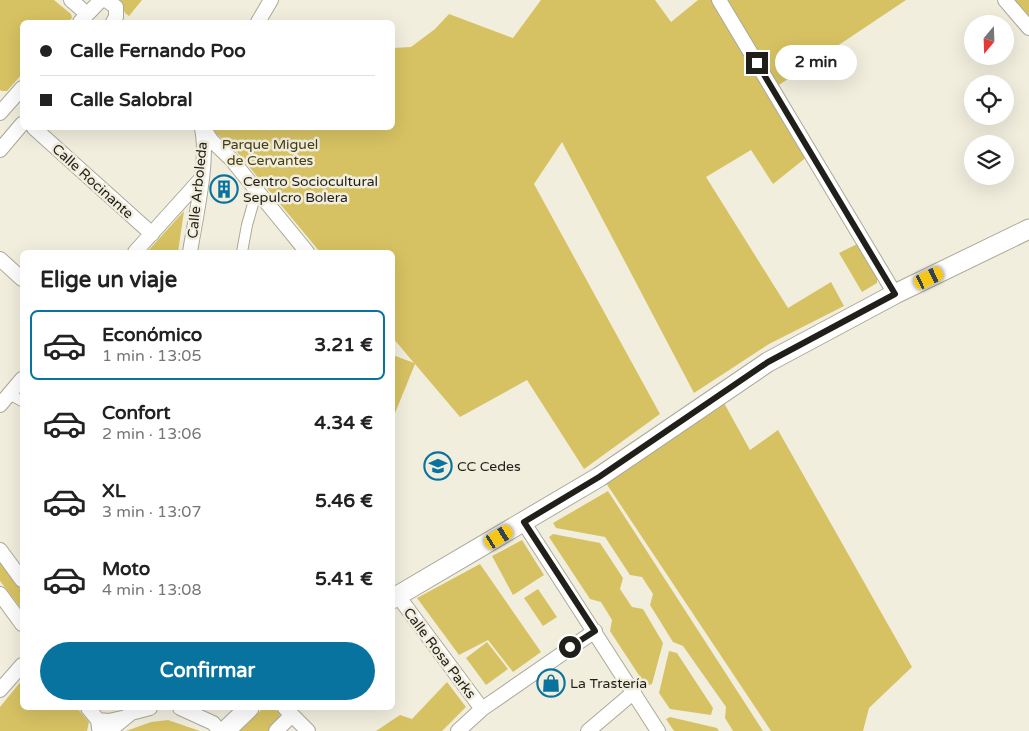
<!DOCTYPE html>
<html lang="es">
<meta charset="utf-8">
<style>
:root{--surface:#fff;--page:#f6f6f6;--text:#222;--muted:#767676;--line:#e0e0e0;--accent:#08739f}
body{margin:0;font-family:"Varela Round",sans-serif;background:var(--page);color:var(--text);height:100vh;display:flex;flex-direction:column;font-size:19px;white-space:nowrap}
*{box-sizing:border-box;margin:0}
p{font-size:16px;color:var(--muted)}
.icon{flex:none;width:28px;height:28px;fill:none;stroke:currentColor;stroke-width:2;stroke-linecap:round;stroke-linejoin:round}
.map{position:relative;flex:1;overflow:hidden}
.panel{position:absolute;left:20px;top:250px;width:375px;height:460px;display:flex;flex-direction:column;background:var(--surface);border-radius:8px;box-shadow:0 5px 20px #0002}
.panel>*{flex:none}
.hud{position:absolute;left:20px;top:20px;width:375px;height:110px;border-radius:8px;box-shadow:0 5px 20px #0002;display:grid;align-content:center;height:110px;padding:0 20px;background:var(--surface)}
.needle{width:32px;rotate:199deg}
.buttons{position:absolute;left:964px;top:15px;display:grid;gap:10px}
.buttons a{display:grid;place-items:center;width:50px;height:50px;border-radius:50%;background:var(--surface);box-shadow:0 5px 20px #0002;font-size:25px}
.end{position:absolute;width:22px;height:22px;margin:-11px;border:6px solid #201f19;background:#fff;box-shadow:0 0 0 2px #fff}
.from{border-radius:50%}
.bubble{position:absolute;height:35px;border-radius:18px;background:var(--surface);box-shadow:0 5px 20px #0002;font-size:16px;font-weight:700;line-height:35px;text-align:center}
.car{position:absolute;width:15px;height:30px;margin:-15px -8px;border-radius:6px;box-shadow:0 0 4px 1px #0007;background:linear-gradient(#f5c518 24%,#345 0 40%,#f5c518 0 76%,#345 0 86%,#f5c518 0)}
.hud b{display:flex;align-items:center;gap:18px;height:48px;font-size:19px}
.hud b+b{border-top:1px solid var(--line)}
.hud i{width:12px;height:12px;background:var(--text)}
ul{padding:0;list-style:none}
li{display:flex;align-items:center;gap:15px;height:70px;margin:0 10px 8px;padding:0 10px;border:2px solid transparent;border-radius:8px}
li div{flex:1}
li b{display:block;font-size:19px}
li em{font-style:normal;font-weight:700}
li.on{border-color:var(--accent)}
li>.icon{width:45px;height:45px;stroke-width:1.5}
h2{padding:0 20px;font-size:22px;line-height:60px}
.button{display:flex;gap:10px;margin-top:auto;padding:10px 20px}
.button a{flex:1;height:58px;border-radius:30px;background:var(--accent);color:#fff;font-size:20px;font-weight:700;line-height:58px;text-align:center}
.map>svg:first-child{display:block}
</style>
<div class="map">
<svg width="1029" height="731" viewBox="0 0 1029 731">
<rect width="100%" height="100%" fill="#f1eede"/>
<!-- green -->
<path fill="#d7c263" d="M0 0H54L71 14 72 18 68 22H22V74L7 91H2L0 90Z
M120 0H142L129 16 125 13Z
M541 0H655L671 22 698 0H716L808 156 773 184 751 150 706 177 788 308 831 282 844 306 769 344 694 393 562 142 534 184 660 414 584 469 527 380 460 417 415 364 393 418V355L414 363 393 338 392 252H320L231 145 215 133 214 128H392L393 48 411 47 435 29 449 14 513 38Z
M724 0H906L779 85Z
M1008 0H1029V25Z
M184 211 178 252H147Z
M859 243 877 276V283L862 292 839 253Z
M724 403 750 450 778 430 912 667 869 708 863 731H771L606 483Z
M608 491 763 731H733L725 718 726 707 683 646 673 642 650 605 653 594 642 577 630 575 605 537 556 528 553 523Z
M553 534 600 543 623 578 620 589 632 607 643 609 663 643 652 684 646 686 610 631 612 620 601 602 590 599 549 537Z
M522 540 544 575 513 595 492 556Z
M0 562 22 591V610L0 581Z
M480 564 541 652 513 672 488 640 459 655 417 598Z
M538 589 557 617 543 626 524 598Z
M487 642 508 669 486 685 466 658Z
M669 651 677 653 713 708 711 715 670 709 659 693Z
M22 680V708H77L89 722 87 731H0V707Z
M447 682 466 707 442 731H376L400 715 412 719Z
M263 708H274L280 713 279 721 270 731H239Z
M670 717 717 728 719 731H674L666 719Z
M168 720 200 731H126L151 722Z"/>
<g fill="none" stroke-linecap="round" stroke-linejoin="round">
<!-- pedestrian casing -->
<g stroke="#aca999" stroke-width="12">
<path id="pedestrian" d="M242 252 247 225 257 190
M9 394 22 401"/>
</g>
<!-- minor casing -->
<g stroke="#aca999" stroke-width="16">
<path id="minor" d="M71 0 87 14
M106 0 116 7V17L113 22
M719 0 895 294
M1005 0 1029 28
M80 22 99 2 103 0
M258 22 271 0
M0 113 22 88
M34 128 152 234
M203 128 211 140 231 159 307 252
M0 150 22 124
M135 252 200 180
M190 252C195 220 209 160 202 129
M0 259 22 279
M0 405 22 379
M524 523 658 731
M0 550 22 580
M0 594 22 624
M398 596 482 709
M0 690 22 665
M88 708 98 720 99 728
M180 708 213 723 220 731
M285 708 308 731
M98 720 109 721 122 718
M109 731 131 713 150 708
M276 731 292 715
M458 731 482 709 595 631
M588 731 634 692"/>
</g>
<!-- secondary casing -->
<g stroke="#aca999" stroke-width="21">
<path id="secondary" d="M392 599 599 477 768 362 895 294 1029 229
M225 731 249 708"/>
</g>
<!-- pedestrian -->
<use href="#pedestrian" stroke="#fff" stroke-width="10"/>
<!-- minor -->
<use href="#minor" stroke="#fff" stroke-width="14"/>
<!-- secondary -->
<use href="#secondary" stroke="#fff" stroke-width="19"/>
</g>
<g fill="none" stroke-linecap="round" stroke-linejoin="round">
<!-- route -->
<path stroke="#201f19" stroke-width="6" d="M570 647 595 631 524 522 599 477 768 362 895 294 757 63"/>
</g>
<!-- icons -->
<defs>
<g id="building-ring" transform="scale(1.4375)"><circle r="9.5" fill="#f1eede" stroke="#08739f" stroke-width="1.5"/><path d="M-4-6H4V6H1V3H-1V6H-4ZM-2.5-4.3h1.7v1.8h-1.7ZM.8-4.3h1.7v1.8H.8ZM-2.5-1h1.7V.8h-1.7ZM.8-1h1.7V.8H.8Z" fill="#08739f"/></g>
<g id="school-ring" transform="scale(1.4375)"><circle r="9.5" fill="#f1eede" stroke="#08739f" stroke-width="1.5"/><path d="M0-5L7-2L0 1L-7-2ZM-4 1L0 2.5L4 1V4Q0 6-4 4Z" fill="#08739f"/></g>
<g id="shop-ring" transform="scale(1.4375)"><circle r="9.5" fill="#f1eede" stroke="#08739f" stroke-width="1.5"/><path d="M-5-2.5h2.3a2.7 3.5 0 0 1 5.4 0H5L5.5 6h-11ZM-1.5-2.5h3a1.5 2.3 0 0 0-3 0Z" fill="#08739f"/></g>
</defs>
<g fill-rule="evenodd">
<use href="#building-ring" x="224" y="189"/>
<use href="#school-ring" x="438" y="466"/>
<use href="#shop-ring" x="551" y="683"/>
</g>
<g text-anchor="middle" stroke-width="5" stroke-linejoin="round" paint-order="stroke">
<!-- park labels -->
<g font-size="14" fill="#473e11" stroke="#f1eede">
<text x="270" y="149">Parque Miguel<tspan x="270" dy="16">de Cervantes</tspan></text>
</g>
<!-- street labels -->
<g font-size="14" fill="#201f19" stroke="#f1eede">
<text transform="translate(93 181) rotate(42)" y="5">Calle Rocinante</text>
<text transform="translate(197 190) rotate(-84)" y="5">Calle Arboleda</text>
<text transform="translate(440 653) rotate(53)" y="5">Calle Rosa Parks</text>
</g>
<!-- poi labels -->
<g font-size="14" fill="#201f19" stroke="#f1eede" text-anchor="start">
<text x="243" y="186">Centro Sociocultural<tspan x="243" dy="16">Sepulcro Bolera</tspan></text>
<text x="457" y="471">CC Cedes</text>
<text x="570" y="688">La Trastería</text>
</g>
</g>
</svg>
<div class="buttons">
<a><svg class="needle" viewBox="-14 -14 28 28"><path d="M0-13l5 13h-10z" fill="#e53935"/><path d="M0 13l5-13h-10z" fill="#767676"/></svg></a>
<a><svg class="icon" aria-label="locate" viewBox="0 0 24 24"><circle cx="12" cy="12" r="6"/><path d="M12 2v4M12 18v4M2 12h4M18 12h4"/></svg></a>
<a><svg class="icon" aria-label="layers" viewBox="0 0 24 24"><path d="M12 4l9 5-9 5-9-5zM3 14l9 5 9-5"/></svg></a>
</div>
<i class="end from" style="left:570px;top:647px"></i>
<i class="end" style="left:757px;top:63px"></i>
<div class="bubble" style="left:775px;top:45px;width:82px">2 min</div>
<i class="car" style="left:929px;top:278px;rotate:64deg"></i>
<i class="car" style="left:499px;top:537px;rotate:59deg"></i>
<div class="hud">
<b><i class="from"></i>Calle Fernando Poo</b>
<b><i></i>Calle Salobral</b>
</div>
<section class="panel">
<h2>Elige un viaje</h2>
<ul>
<li class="on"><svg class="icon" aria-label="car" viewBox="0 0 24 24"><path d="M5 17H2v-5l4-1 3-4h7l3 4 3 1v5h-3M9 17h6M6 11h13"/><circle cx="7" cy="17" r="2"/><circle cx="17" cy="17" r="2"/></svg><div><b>Económico</b><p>1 min · 13:05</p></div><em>3.21 €</em></li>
<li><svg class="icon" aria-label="car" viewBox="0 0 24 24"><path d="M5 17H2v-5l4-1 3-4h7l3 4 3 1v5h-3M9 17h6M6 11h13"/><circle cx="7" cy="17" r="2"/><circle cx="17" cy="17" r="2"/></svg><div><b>Confort</b><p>2 min · 13:06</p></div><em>4.34 €</em></li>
<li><svg class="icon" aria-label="car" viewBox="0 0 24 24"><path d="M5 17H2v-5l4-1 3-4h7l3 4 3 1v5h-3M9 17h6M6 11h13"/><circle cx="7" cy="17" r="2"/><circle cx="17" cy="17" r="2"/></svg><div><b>XL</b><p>3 min · 13:07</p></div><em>5.46 €</em></li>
<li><svg class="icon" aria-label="car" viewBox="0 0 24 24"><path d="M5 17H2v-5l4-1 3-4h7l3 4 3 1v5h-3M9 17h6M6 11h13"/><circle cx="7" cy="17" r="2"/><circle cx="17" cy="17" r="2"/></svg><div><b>Moto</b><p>4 min · 13:08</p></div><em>5.41 €</em></li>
</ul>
<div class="button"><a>Confirmar</a></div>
</section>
</div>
